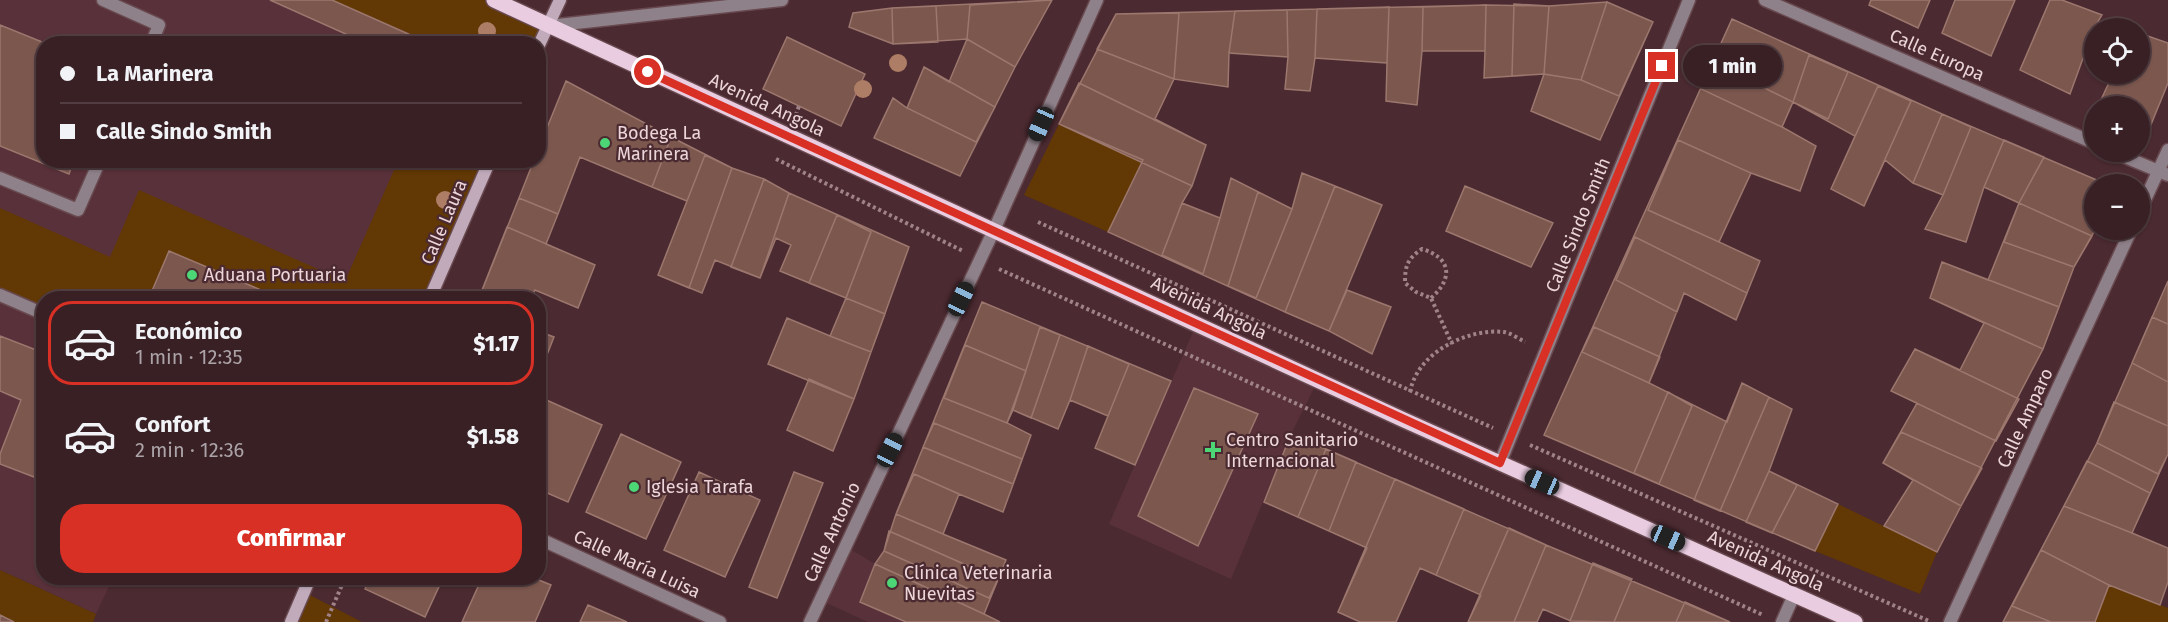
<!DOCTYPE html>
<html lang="es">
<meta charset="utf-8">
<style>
:root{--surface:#382025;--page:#432d32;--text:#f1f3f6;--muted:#aba3a7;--line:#523e42;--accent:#d93025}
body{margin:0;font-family:"Fira Sans",sans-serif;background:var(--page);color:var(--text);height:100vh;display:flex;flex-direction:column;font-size:22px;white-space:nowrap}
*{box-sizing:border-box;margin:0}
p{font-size:20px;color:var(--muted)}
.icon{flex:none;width:33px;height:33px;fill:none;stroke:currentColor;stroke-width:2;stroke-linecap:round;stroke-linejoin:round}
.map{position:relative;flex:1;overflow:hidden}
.details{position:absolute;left:36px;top:291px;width:510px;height:294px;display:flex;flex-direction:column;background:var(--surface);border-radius:24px;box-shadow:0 2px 4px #0004,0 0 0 2px var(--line)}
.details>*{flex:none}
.guide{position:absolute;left:36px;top:36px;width:510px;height:132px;border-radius:24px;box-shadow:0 2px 4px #0004,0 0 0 2px var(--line);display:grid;align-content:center;height:132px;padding:0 24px;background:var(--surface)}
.buttons{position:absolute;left:2084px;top:18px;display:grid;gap:12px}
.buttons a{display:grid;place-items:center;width:66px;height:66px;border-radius:50%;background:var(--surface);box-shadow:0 2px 4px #0004,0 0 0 2px var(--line);font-size:30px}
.end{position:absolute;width:27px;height:27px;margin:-14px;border:8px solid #d93025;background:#fff;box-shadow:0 0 0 3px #fff}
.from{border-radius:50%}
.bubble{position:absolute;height:42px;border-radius:21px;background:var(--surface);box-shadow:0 2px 4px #0004,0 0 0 2px var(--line);font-size:20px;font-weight:800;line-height:42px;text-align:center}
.car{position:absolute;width:18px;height:36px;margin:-18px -9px;border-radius:8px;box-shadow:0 0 4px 2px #0007;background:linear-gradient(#222 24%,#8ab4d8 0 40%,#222 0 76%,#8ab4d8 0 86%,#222 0)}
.guide b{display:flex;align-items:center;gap:21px;height:57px;font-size:22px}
.guide b+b{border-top:2px solid var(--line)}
.guide i{width:15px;height:15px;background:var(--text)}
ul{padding:10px 0 0;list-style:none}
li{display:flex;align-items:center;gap:18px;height:84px;margin:0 12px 9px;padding:0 12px;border:3px solid transparent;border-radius:24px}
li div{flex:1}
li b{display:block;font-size:22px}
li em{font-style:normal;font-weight:800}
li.on{border-color:var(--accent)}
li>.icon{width:54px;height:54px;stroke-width:1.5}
.action{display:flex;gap:12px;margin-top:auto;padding:12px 24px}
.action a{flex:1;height:69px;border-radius:24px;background:var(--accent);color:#fff;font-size:24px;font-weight:800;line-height:69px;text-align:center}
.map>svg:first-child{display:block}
</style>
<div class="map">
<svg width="2168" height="622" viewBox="0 0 2168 622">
<rect width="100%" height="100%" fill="#4b2a31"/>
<!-- built -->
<path fill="#59313a" d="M0 0H496L538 44H44V160L490 161 430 298H44L0 295Z
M0 299 43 322 44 578H113L96 614 0 570Z
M1197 323 1318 380 1291 434 1231 579 1109 524Z
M845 546 875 564 1000 622H868L820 600Z"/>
<!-- green -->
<path fill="#623804" d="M332 0H496L548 26 538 44 431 43Z
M1059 124 1143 160 1108 232 1024 195Z
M398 161H490L430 298H44L43 314 0 295V208L110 257 139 190 345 281Z
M1838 504 1937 552 1920 594 1815 551Z
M0 570 96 614 93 622H0Z
M2109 585 2168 608V622H2095Z
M304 592 362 622H291Z"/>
<!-- building -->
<path fill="#7b574e" stroke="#9c776e" stroke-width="1.5" d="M270 0H332L431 44H368Z
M1052 0 1015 67 960 176 874 138 893 98 907 108 924 67 949 82 967 39 893 44 849 27 853 13 892 8Z
M1052 0 1015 67 967 39 970 5Z
M1871 0H1930L1918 28 1869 5Z
M1955 0H2015L1991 56 1942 33Z
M2050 0H2062L2102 15 2094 28 2070 94 2020 70Z
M1607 2 1581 80 1544 74 1549 6Z
M1607 2 1653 22 1619 96 1581 80Z
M1607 2 1653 22 1600 140 1531 111 1544 74 1484 78 1485 51H1422L1417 105 1386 101 1387 63 1315 58 1310 91 1285 89 1288 57 1229 53 1228 87 1174 79 1155 119 1206 145 1192 186 1182 203 1220 218 1231 178 1292 209 1302 173 1335 186 1285 312 1108 232 1143 160 1059 124 1116 14 1486 5 1549 6Z
M1514 4 1549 6 1544 74 1512 76Z
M1486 5 1485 51H1422L1423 7Z
M936 6 938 42 893 44 892 8Z
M1389 7 1387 63 1315 58 1317 9Z
M1287 10 1288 57 1229 53 1235 11Z
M1179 13 1174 79 1097 49 1116 14Z
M1732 19 1942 114 2106 184H2094L2095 230 2074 267 2043 349 1937 552 1884 526 1913 480 1883 463 1917 403 1891 391 1915 349 1960 370 1984 323 1930 298 1942 262 1988 280 2019 203 1984 187 1966 242 1925 229 1943 195 1913 183 1885 160 1864 206 1831 189 1855 136 1793 102 1782 127 1816 146 1800 191 1751 173 1719 242 1760 261 1736 320 1684 293 1649 383 1727 422 1742 383 1792 409 1769 471 1838 504 1815 551 1544 435Z
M0 25 47 44H44V160H74L69 174 0 146Z
M2139 33 2168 43V83L2150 127 2139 122V106H2105L2099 104 2113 74H2139Z
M787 37 865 74 841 126 763 89Z
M1809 55 1848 72 1828 119 1793 102Z
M1713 63 1793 102 1782 127 1701 89Z
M924 67 995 107 976 142 907 108Z
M566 81 671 137 652 187 580 157 558 214 519 198 534 160H538V150Z
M1079 83 1206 145 1192 186 1059 124Z
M1878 86 1911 101 1864 206 1831 189Z
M1942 114 1971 127 1943 195 1913 183Z
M671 137 732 168 764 179 789 193 909 247 854 399 768 364 787 318 830 336 846 298 780 271 791 245 776 238 760 278 715 260 702 293 658 275 687 201 652 187Z
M1678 140 1751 173 1719 242 1648 210Z
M2004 140 2044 157 2019 203 1984 187Z
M705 155 732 168 689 288 658 275Z
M764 179 789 193 760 278 731 267Z
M1335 186 1382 205 1329 331 1285 312Z
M1465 186 1553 223 1531 267 1446 231Z
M1258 192 1292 209 1256 298 1228 286Z
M519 198 558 214 546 244 595 265 578 308 535 290 531 298H479Z
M1182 203 1220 218 1203 274 1162 255Z
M2019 203 2092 236 2074 267 2004 242Z
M837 215 871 232 846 298 809 283Z
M507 227 595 265 578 308 535 290 531 298H503L482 290Z
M1635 237 1747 293 1736 320 1684 293 1677 312 1616 280Z
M169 251 280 298H149Z
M1942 262 2059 307 2043 349 1930 298Z
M2168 281V454L2132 533 2168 548V582L2160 605 2109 585 2095 622H2003L2097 443Z
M1347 290 1391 307 1372 354 1329 331Z
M846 298 885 314 871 352 830 336Z
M982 302 1171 381 1135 465 1095 448 1108 416 1070 400 1058 429 1013 410 1007 423 1031 435 1003 512 959 494 943 534 1006 560 984 614 875 564 884 551 896 514Z
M2152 317 2168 324V382L2132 363Z
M1040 327 1060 335 1031 418 1013 410Z
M1594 327 1660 357 1649 383 1582 352Z
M538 331 554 337 539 375 538 374Z
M0 336 44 353V451L34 477 0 464V454L21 400 0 391Z
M965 345 1026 371 1007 423 944 398Z
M1088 346 1129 364 1108 416 1070 400Z
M1915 349 2019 399 1996 441 1891 391Z
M809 379 854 399 833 451 787 430Z
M1742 383 1769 397 1720 511 1694 500Z
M1194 388 1258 414 1198 546 1138 516Z
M1668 392 1692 406 1659 484 1634 473Z
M542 398 602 425 568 502 538 489V406Z
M2114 402 2168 426V454L2158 474 2097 443Z
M934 423 1022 459 1013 484 923 447Z
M1901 432 1982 468 1961 506 1883 463Z
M621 434 681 462 646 539 586 512Z
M1291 434 1546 545 1730 622H1573L1543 609 1537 622H1468L1481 595 1420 568 1396 622H1360L1338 612 1367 548 1264 502Z
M1326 449 1356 462 1329 531 1298 517Z
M2087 461 2150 493 2132 533 2064 506Z
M1769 471 1797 485 1772 533 1746 522Z
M699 472 760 500 725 577 664 550Z
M794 472 823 483 777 598 749 587Z
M914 474 959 494 943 534 896 514Z
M1395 479 1464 509 1436 575 1420 568 1396 622H1360L1338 612Z
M1509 528 1546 545 1514 622H1468Z
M889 531 998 579 989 598 884 551Z
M2041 550 2109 585 2095 622H2051L2012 606Z
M1593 563 1632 579 1614 622 1570 621Z
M875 564 984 614 1000 622H906L860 602Z
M370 578H443L425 617 365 589Z
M482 578H534L551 585 535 622H462Z
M1685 602 1730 622H1676Z
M588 605 627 622H580Z
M0 615 14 622H0Z"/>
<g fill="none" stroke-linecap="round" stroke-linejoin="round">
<!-- lane casing -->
<g stroke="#68494f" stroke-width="15">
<path id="lane" d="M103 0 159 25 151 44
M0 178 78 210 100 160"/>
</g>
<!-- street casing -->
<g stroke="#68494f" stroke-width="15">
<path id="street" d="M1765 0 2094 143
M549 26 782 0
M2113 152 2168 175
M2139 213 2168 150
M0 295 44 314
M1500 463 1689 0
M538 538 720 622
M810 622 994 230 1097 0
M1782 622 1794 595
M1950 622 2131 230"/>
</g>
<!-- secondary casing -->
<g stroke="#68494f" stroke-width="15">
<path id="secondary" d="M538 47 560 0
M430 298 490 160
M291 622 310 578"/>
</g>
<!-- primary casing -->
<g stroke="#68494f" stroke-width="18">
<path id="primary" d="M494 0 1404 420 1855 622"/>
</g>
<!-- path -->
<path stroke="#9f8389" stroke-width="4" stroke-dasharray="3 3" stroke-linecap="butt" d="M796 115 799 106
M776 159 963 251
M1038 222 1493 428
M999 269 1763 615
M1431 298C1453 279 1452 258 1422 249 1407 259 1405 266 1405 283L1416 292 1431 298 1452 344
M1410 392C1417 353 1467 328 1504 332 1511 333 1519 339 1525 342
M1530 445 1929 621
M326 622 345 578"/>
<!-- lane -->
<use href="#lane" stroke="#8f818a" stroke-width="12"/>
<!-- street -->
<use href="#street" stroke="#8f818a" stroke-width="12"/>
<!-- secondary -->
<use href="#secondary" stroke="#c1abbb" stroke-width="12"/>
<!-- primary -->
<use href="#primary" stroke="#e9cce0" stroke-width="15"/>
</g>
<!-- trees -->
<g fill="#ad7e65">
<circle cx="487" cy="31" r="9"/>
<circle cx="898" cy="63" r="9"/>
<circle cx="863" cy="89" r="9"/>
<circle cx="445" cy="200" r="9"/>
</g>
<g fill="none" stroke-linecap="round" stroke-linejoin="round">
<!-- route -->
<path stroke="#d93025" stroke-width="8" d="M648 72 1500 463 1662 66"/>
</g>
<!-- markers -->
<g fill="#4dd676" stroke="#4b2a31" stroke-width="2">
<circle cx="605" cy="143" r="6"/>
<circle cx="192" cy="275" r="6"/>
<path d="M1210 441h6v6h6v6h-6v6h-6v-6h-6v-6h6z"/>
<circle cx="634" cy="487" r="6"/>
<circle cx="892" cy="583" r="6"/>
</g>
<g text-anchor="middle" stroke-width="4.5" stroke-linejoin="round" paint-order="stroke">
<!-- street labels -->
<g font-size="18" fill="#ecd6da" stroke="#4b2a31">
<text transform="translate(1937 55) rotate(24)" y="6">Calle Europa</text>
<text transform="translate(767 105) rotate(25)" y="6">Avenida Angola</text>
<text transform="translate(444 222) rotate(-67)" y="6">Calle Laura</text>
<text transform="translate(1578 225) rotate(-68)" y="6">Calle Sindo Smith</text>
<text transform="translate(1209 308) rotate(25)" y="6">Avenida Angola</text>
<text transform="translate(2025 418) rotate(-65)" y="6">Calle Amparo</text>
<text transform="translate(832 532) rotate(-65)" y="6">Calle Antonio</text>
<text transform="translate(1766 561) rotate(24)" y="6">Avenida Angola</text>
<text transform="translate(637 564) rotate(25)" y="6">Calle María Luisa</text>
</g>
<!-- poi labels -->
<g font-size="18" fill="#ecd6da" stroke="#4b2a31" text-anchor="start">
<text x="617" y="139">Bodega La<tspan x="617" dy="21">Marinera</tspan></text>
<text x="204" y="281">Aduana Portuaria</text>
<text x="1226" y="446">Centro Sanitario<tspan x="1226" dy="21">Internacional</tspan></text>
<text x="646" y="493">Iglesia Tarafa</text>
<text x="904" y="579">Clínica Veterinaria<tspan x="904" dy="21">Nuevitas</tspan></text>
</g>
</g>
</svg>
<div class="buttons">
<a><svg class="icon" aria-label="locate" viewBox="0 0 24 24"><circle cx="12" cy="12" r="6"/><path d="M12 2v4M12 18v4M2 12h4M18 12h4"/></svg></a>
<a>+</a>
<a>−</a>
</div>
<i class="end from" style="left:648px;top:72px"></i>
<i class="end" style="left:1662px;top:66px"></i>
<div class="bubble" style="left:1683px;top:45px;width:99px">1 min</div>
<i class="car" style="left:1041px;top:124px;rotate:204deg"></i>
<i class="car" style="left:961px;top:299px;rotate:25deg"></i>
<i class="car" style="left:890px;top:450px;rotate:26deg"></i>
<i class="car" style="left:1542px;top:482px;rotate:294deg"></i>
<i class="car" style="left:1668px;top:538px;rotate:114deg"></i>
<div class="guide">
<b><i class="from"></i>La Marinera</b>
<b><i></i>Calle Sindo Smith</b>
</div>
<section class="details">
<ul>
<li class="on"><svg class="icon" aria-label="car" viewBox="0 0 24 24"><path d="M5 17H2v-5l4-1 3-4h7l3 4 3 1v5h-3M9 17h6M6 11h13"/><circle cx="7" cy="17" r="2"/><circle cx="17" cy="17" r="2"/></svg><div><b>Económico</b><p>1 min · 12:35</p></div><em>$1.17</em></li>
<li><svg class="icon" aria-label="car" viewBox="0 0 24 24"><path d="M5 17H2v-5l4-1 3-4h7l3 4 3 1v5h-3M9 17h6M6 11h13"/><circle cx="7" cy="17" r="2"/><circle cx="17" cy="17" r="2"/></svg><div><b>Confort</b><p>2 min · 12:36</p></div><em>$1.58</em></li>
</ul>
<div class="action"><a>Confirmar</a></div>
</section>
</div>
